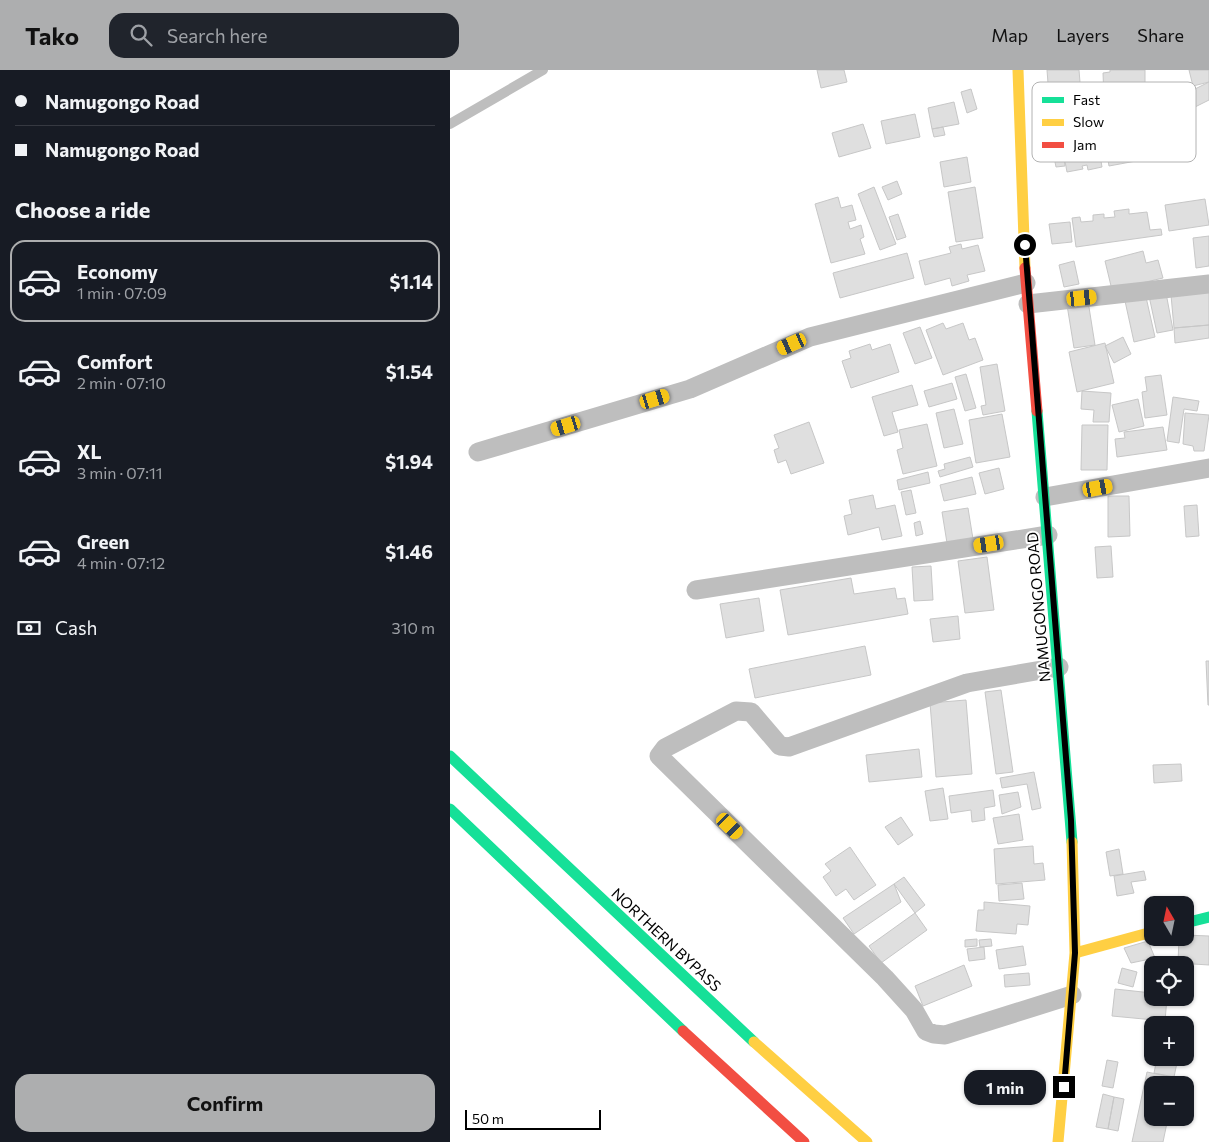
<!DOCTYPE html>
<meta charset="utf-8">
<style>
:root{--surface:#171b24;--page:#20242c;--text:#f1f3f6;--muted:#9ea1a6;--line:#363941;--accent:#adaeaf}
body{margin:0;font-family:Commissioner,sans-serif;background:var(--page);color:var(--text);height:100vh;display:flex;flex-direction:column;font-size:19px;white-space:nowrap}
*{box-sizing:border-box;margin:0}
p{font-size:16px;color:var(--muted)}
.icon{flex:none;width:28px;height:28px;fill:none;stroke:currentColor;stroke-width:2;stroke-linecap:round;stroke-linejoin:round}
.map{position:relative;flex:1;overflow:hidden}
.side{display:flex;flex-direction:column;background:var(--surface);width:450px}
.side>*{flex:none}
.top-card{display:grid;align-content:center;height:110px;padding:0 15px;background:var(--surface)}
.needle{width:32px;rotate:351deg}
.buttons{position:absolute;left:694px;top:826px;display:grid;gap:10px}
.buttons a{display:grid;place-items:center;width:50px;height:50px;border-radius:10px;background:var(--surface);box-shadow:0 1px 4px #0004;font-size:25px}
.scale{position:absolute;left:15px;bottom:12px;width:136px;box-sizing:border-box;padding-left:5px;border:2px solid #000;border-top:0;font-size:14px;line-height:18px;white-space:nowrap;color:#000;-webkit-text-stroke:4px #fff;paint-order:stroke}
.end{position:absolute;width:22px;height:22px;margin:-11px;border:6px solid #000;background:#fff;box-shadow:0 0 0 2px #fff}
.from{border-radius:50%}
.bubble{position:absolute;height:35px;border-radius:15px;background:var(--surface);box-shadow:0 1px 4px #0004;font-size:16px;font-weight:700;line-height:35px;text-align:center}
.car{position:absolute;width:15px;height:30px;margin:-15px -8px;border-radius:6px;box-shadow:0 0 4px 1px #0007;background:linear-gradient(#f5c518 24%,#345 0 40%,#f5c518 0 76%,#345 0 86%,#f5c518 0)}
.top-card b{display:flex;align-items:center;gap:18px;height:48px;font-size:19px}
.top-card b+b{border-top:1px solid var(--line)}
.top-card i{width:12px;height:12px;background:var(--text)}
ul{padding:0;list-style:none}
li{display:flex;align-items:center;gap:15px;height:82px;margin:0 10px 8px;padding:0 5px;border:2px solid transparent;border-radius:15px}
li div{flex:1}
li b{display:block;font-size:19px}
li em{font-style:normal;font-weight:700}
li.on{border-color:var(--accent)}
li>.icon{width:45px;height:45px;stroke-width:1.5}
h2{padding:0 15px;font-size:22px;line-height:60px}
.pay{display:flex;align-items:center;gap:12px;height:55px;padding:0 15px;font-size:19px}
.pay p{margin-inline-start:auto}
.cta{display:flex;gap:10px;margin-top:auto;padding:10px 15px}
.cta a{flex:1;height:58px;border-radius:15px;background:var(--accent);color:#111;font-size:20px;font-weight:700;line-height:58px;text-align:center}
header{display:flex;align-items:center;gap:30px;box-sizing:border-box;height:70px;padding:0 25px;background:var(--accent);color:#111}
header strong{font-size:24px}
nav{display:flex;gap:28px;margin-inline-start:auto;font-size:18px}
.search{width:350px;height:45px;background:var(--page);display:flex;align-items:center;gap:12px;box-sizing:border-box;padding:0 18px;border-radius:15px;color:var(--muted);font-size:19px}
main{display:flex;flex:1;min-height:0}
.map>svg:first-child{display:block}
</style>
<header>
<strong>Tako</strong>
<div class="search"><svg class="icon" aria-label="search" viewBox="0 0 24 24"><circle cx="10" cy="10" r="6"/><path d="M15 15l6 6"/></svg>Search here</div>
<nav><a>Map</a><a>Layers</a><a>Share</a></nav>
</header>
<main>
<section class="side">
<div class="top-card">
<b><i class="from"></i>Namugongo Road</b>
<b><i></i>Namugongo Road</b>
</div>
<h2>Choose a ride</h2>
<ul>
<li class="on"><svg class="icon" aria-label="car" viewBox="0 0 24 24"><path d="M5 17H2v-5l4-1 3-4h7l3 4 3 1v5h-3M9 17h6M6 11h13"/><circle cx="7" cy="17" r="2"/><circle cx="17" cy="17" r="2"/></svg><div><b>Economy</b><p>1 min · 07:09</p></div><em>$1.14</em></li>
<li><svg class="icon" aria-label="car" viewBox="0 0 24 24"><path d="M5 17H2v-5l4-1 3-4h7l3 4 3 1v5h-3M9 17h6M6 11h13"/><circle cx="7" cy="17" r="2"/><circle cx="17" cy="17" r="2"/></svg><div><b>Comfort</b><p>2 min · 07:10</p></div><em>$1.54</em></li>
<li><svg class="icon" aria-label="car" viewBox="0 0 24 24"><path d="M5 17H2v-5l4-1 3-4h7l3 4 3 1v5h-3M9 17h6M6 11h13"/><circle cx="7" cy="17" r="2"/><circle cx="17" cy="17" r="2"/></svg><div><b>XL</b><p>3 min · 07:11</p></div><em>$1.94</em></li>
<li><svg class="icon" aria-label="car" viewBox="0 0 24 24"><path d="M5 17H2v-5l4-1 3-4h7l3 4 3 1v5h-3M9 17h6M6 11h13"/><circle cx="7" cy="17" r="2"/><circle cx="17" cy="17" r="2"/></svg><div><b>Green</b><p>4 min · 07:12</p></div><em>$1.46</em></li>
</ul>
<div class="pay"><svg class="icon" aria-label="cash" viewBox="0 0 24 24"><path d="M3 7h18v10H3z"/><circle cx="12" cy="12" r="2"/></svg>Cash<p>310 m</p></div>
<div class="cta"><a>Confirm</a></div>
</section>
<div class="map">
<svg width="759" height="1072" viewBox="0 0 759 1072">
<rect width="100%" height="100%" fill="#fff"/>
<!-- building -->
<path fill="#dfdfdf" stroke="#c7c7c7" d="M367 0H394L397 12 371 18Z
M597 0H629L632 37 600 40Z
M660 0H695V27L654 28 653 3 660 2Z
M739 0H759V12L743 16Z
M759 12V30L741 39 733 25Z
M521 19 527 39 517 43 511 22Z
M504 32 509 54 482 59 478 38Z
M465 44 470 67 436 74 431 51Z
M413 54 421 78 389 87 382 63Z
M493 57 495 65 484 67 482 59Z
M682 63 683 67 696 65 699 79 684 82 686 91 659 96 658 90 651 91 652 97 638 100 637 95 632 96 633 99 617 102 612 75Z
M612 75 615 96 606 97 602 77Z
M517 87 521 112 494 117 490 92Z
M447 111 452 124 438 130 432 117Z
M424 117 446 174 430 180 408 124Z
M525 117 533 168 506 172 498 122Z
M388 127 391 138 402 135 406 150 398 152 400 159 411 155 414 167 410 169 415 184 381 193 365 134Z
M755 129 759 155 719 161 715 135Z
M679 139V144L697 142 700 160 711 159 712 165 626 177 622 148 630 147 631 152 643 151V145L654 144V148L665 147 664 141Z
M448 144 456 167 447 170 439 147Z
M620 152 622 172 602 174 599 154Z
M759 166V196L746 198 743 168Z
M511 174 512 179 528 175 535 201 517 205 519 211 502 216 500 208 475 215 469 191 501 183 499 177Z
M693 181 696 193 708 190 713 208 662 220 655 191Z
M457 183 464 208 390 228 383 203Z
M624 191 629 214 614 217 609 195Z
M759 219V255L724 258 721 225Z
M716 223 723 260 707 263 699 226Z
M696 227 705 267 684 272 675 231Z
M638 231 645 275 624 278 617 235Z
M493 253 496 259 513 253 519 270 525 268 533 290 493 305 476 260Z
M759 255V268L725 273 724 258Z
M470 257 482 288 465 294 453 263Z
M673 267 681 284 664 293 655 276Z
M655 273 664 313 627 322 619 282Z
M420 274 422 280 440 274 449 302 401 318 392 291 401 288 399 281Z
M547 294 555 341 533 345 531 336 536 335 530 297Z
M516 304 526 338 515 341 505 307Z
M711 305 717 345 695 348 692 322 697 321 695 307Z
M502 313 507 329 479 337 474 321Z
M462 315 468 335 442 342 448 362 434 366 422 327Z
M632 321 661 323 659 352H643L644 340 631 339Z
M723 327 749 331 747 341 734 339 729 373 717 371Z
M688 329 694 356 669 362 662 335Z
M504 339 513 374 494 378 486 343Z
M735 343 759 345 754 381H744L743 376 733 374Z
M552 344 560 387 526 393 519 350Z
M359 352 374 393 341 404 336 390 328 393 324 380 329 378 324 365Z
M477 354 487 396 453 404 447 380 453 378 449 360Z
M632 355H658L657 400H631Z
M713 357 717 380 667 387 665 369 675 368 674 362Z
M520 387 523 397 490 407 488 401 495 399 494 394Z
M549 398 554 419 535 424 529 403Z
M478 402 480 413 449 420 447 410Z
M522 407 526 424 494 431 490 415Z
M461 420 466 443 456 445 451 422Z
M423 425 426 439 445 435 452 466 432 470 429 457 398 465 394 446 402 444 399 430Z
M658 426H679L680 466 658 467Z
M747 435 749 466 736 467 734 436Z
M518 438 523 469 497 473 492 442Z
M470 451 473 464 466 466 464 453Z
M661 476 663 507 647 508 645 477Z
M537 487 544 540 515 543 508 491Z
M481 496 483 530 464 531 462 497Z
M401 508 404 524 445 518 447 529 455 528 458 544 338 565 330 520Z
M309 528 314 561 276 568 270 534Z
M508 546 510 569 483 572 480 549Z
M415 576 421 605 305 628 299 599Z
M756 591H759V635H758Z
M551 620 563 702 546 704 535 622Z
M516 630 522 704 486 707 480 633Z
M469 679 472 707 419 712 416 685Z
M731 694 732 711 704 713 703 695Z
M584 702 591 738 582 740 577 714 552 718 550 708Z
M493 718 498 749 480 751 475 721Z
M543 720 545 736 534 738 535 750 522 752 521 740 501 743 499 726Z
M568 722 571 737 552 744 549 725Z
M569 744 573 770 548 774 543 748Z
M451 747 463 765 448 775 435 757Z
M583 776 584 794 593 793 595 810 546 814 544 779Z
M400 777 426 815 404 830 396 819 386 826 373 807 381 801 375 794Z
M669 779 673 804 660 806 656 782Z
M694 801 696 810 681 812 684 823 667 826 664 806Z
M454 807 475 835 465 843 444 814Z
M572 813 574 829 549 831 548 815Z
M444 814 451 832 404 864 393 848Z
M534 832 580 836 578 855 567 854 566 864 526 861 528 840H534Z
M465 843 477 860 431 893 419 876Z
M735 865 759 866V895L728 893 729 868H735Z
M527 869V876L515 877V870Z
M541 869 542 876 530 877 529 870Z
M698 871 705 888 681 893 674 878Z
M573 876 576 895 549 899 546 880Z
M534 877 535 889 519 891 517 879Z
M514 895 522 916 473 936 465 916Z
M672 898 687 902 683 917 668 913Z
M579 903 580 915 555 917 554 905Z
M665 919 702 923V928H717L715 951 662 946Z
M707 988H728L724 1007 704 1003Z
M657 990 668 992 663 1018 652 1016Z
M697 1002 726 1008 725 1015H702V1048H718L713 1072H682Z
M653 1024 664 1027 658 1059 646 1057Z
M664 1027 674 1029 668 1061 658 1059Z"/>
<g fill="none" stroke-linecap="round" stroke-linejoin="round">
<!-- lane -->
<path stroke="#bebebe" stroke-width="10" d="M0 54 93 0"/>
<!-- street -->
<path stroke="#bebebe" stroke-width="19" d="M578 234 759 214
M28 382 240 319 360 267 576 213
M595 427 759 398
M246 520 598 465
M609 597 517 613 339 677 330 676 301 642 286 641 215 678 209 686 435 908 464 940 476 961 484 964 495 965 622 925"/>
<!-- fast -->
<path stroke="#16e098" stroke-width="11" d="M587 341 622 772
M0 686 304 972
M0 739 233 961
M735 853 759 847"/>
<!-- slow -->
<path stroke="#ffcf43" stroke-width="11" d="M568 0 575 198
M625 883 702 862
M304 972 417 1072
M608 1072 625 883 622 772"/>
<!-- jam -->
<path stroke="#f24e42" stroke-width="11" d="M575 198 587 341
M233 961 354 1072"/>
</g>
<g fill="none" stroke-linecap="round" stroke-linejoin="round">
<!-- route -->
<path stroke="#000" stroke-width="6" d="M575 175 621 750 625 883 614 1017"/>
</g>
<g text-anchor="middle" stroke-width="4" stroke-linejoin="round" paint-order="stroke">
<!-- street labels -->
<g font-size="15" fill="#000" stroke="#fff">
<text transform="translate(589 537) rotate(-95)" y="5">NAMUGONGO ROAD</text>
<text transform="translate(216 870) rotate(43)" y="5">NORTHERN BYPASS</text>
</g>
</g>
<!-- legend -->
<rect x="582" y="12" width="164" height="80" rx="8" fill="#fff" stroke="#b2b2b2" stroke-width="1"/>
<rect x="592" y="27" width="22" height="6" fill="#16e098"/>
<rect x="592" y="49" width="22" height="7" fill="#ffcf43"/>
<rect x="592" y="72" width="22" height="6" fill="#f24e42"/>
<g font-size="14" fill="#000">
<text x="623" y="35">Fast</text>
<text x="623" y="57">Slow</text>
<text x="623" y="80">Jam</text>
</g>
</svg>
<div class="buttons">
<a><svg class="needle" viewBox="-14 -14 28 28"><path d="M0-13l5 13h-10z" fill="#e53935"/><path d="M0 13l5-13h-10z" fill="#9ea1a6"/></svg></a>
<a><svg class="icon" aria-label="locate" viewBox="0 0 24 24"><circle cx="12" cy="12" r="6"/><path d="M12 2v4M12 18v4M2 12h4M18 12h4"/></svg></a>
<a>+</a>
<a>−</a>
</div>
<div class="scale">50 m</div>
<i class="end from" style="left:575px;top:175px"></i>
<i class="end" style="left:614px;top:1017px"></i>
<div class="bubble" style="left:514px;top:1000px;width:82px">1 min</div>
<i class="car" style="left:632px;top:228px;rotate:84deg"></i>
<i class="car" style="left:342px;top:274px;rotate:246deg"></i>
<i class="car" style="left:205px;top:329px;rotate:73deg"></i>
<i class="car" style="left:116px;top:356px;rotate:253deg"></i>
<i class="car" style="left:648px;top:418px;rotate:80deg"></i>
<i class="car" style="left:539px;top:474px;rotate:261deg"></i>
<i class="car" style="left:280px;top:756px;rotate:134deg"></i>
</div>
</main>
